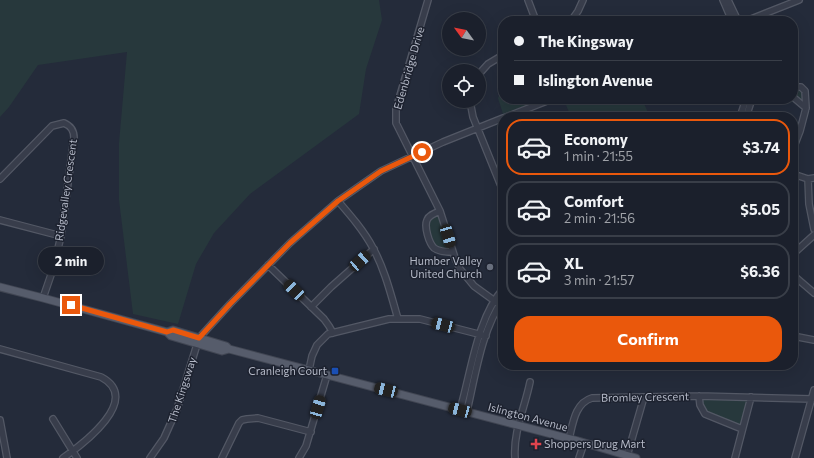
<!DOCTYPE html>
<meta charset="utf-8">
<style>
:root{--surface:#1b202c;--page:#242834;--text:#f1f3f6;--muted:#a0a3a9;--line:#393e48;--accent:#ea580c}
body{margin:0;font-family:Commissioner,sans-serif;background:var(--page);color:var(--text);height:100vh;display:flex;flex-direction:column;font-size:15px;white-space:nowrap}
*{box-sizing:border-box;margin:0}
p{font-size:13px;color:var(--muted)}
.icon{flex:none;width:22px;height:22px;fill:none;stroke:currentColor;stroke-width:2;stroke-linecap:round;stroke-linejoin:round}
.map{position:relative;flex:1;overflow:hidden}
.drawer{position:absolute;left:498px;top:112px;width:300px;height:258px;display:flex;flex-direction:column;background:var(--surface);border-radius:16px;box-shadow:0 4px 16px #0002,0 0 0 1px var(--line)}
.drawer>*{flex:none}
.top-card{position:absolute;left:498px;top:16px;width:300px;height:88px;border-radius:16px;box-shadow:0 4px 16px #0002,0 0 0 1px var(--line);display:grid;align-content:center;height:88px;padding:0 16px;background:var(--surface)}
.needle{width:26px;rotate:303deg}
.fabs{position:absolute;left:442px;top:12px;display:grid;gap:8px}
.fabs a{display:grid;place-items:center;width:44px;height:44px;border-radius:50%;background:var(--surface);box-shadow:0 4px 16px #0002,0 0 0 1px var(--line);font-size:20px}
.end{position:absolute;width:18px;height:18px;margin:-9px;border:5px solid #ea580c;background:#fff;box-shadow:0 0 0 2px #fff}
.from{border-radius:50%}
.bubble{position:absolute;height:28px;border-radius:14px;background:var(--surface);box-shadow:0 4px 16px #0002,0 0 0 1px var(--line);font-size:13px;font-weight:700;line-height:28px;text-align:center}
.car{position:absolute;width:12px;height:24px;margin:-12px -6px;border-radius:5px;box-shadow:0 0 3px 1px #0007;background:linear-gradient(#222 24%,#8ab4d8 0 40%,#222 0 76%,#8ab4d8 0 86%,#222 0)}
.top-card b{display:flex;align-items:center;gap:14px;height:38px;font-size:15px}
.top-card b+b{border-top:1px solid var(--line)}
.top-card i{width:10px;height:10px;background:var(--text)}
ul{padding:7px 0 0;list-style:none}
li{display:flex;align-items:center;gap:12px;height:56px;margin:0 8px 6px;padding:0 8px;border:2px solid var(--line);border-radius:16px}
li div{flex:1}
li b{display:block;font-size:15px}
li em{font-style:normal;font-weight:700}
li.current{border-color:var(--accent)}
li>.icon{width:36px;height:36px;stroke-width:1.5}
.primary-button{display:flex;gap:8px;margin-top:auto;padding:8px 16px}
.primary-button a{flex:1;height:46px;border-radius:16px;background:var(--accent);color:#fff;font-size:16px;font-weight:700;line-height:46px;text-align:center}
.map>svg:first-child{display:block}
</style>
<div class="map">
<svg width="814" height="458" viewBox="0 0 814 458">
<rect width="100%" height="100%" fill="#242b3a"/>
<!-- green -->
<path fill="#27383c" d="M0 0H379L382 20 366 69 359 114 250 194 214 233 196 264 178 324 133 314 119 200V143L127 52 38 65 9 107 0 117Z
M503 88V99H543L503 114 498 98Z
M793 89H797L803 93 802 102 793 94Z
M566 99H642L650 117H571L564 100Z
M436 214H439L450 249H446L436 245C431 235 425 223 436 214Z
M704 398 747 399 741 425H739L708 413 704 408 702 399Z"/>
<g fill="none" stroke-linecap="round" stroke-linejoin="round">
<!-- minor casing -->
<g stroke="#535865" stroke-width="8">
<path id="minor" d="M428 0 396 109V123L440 211 455 258 460 269 474 286 503 307
M528 0 536 21
M723 0 732 21
M728 0 738 21
M571 21 578 11 583 0
M746 21 799 0
M479 74 488 64 503 55
M793 87H801L805 91 806 108
M793 97 806 108 800 131 793 149
M470 101 473 117 503 191
M506 117 552 99
M740 117 746 99
M746 117 752 99
M793 174 808 179 814 178
M0 179 52 126 64 123C71 126 74 130 74 138L61 236 53 269 43 298
M808 179 809 204 814 229
M338 201C351 216 364 231 373 248 385 270 391 295 398 319
M440 211C435 213 429 215 427 220 424 227 429 243 434 248 439 252 447 252 453 252
M0 220 61 236
M793 254 814 235
M268 265 324 319 329 326 333 333
M793 275 814 293
M311 307 331 287 374 249
M793 336 814 340
M0 349 101 377C143 399 83 444 63 458
M309 370 312 356 317 345 328 334 389 319H420L486 336
M699 396 700 405 705 414 742 429
M460 410C471 373 477 318 503 289
M467 411C475 377 482 328 503 300
M53 419 77 458
M0 420 7 458
M569 439C573 423 575 403 592 398L699 396 812 399
M627 456 644 397
M150 458 164 438 177 409 199 338 230 304 290 243 338 201 381 171 443 142 503 118
M222 458 239 423 242 420 247 419 258 418 311 432
M299 458 306 446 327 375
M515 458C513 432 525 407 530 382
M579 458 584 443
M735 458 751 397
M795 458 814 390"/>
</g>
<!-- major casing -->
<g stroke="#414653" stroke-width="9">
<path id="major" d="M0 287 43 298 167 332 171 336 222 351 229 349
M167 332 173 330 226 346 229 349 578 441 636 458"/>
</g>
<!-- minor -->
<use href="#minor" stroke="#383d4b" stroke-width="5.5"/>
<!-- major -->
<use href="#major" stroke="#565c6b" stroke-width="7"/>
</g>
<g fill="none" stroke-linecap="round" stroke-linejoin="round">
<!-- route -->
<path stroke="#ea580c" stroke-width="5" d="M71 305 167 332 173 330 199 338 230 304 290 243 338 201 381 171 422 152"/>
</g>
<!-- markers -->
<circle fill="#6b7280" stroke="#1d222f" stroke-width="1.5" cx="490" cy="267" r="4"/>
<rect fill="#1a4fb4" stroke="#1d222f" stroke-width="1.5" x="331" y="367" width="8" height="8" rx="2"/>
<path fill="#e0444e" stroke="#1d222f" stroke-width="1.5" d="M534 438h4v4h4v4h-4v4h-4v-4h-4v-4h4z"/>
<g text-anchor="middle" stroke-width="3" stroke-linejoin="round" paint-order="stroke">
<!-- street labels -->
<g font-size="11" fill="#b3b8c6" stroke="#1d222f">
<text transform="translate(409 68) rotate(-74)" y="4">Edenbridge Drive</text>
<text transform="translate(66 190) rotate(-82)" y="4">Ridgevalley Crescent</text>
<text transform="translate(182 390) rotate(-72)" y="4">The Kingsway</text>
<text transform="translate(645 397) rotate(-1)" y="4">Bromley Crescent</text>
<text transform="translate(528 417) rotate(15)" y="4">Islington Avenue</text>
</g>
<!-- poi labels -->
<g font-size="11" fill="#b3b8c6" stroke="#1d222f" text-anchor="end">
<text x="482" y="265">Humber Valley<tspan x="482" dy="13">United Church</tspan></text>
<text x="327" y="375">Cranleigh Court</text>
<text x="544" y="448" text-anchor="start">Shoppers Drug Mart</text>
</g>
</g>
</svg>
<div class="fabs">
<a><svg class="needle" viewBox="-14 -14 28 28"><path d="M0-13l5 13h-10z" fill="#e53935"/><path d="M0 13l5-13h-10z" fill="#a0a3a9"/></svg></a>
<a><svg class="icon" aria-label="locate" viewBox="0 0 24 24"><circle cx="12" cy="12" r="6"/><path d="M12 2v4M12 18v4M2 12h4M18 12h4"/></svg></a>
</div>
<i class="end from" style="left:422px;top:152px"></i>
<i class="end" style="left:71px;top:305px"></i>
<div class="bubble" style="left:38px;top:247px;width:66px">2 min</div>
<i class="car" style="left:448px;top:236px;rotate:164deg"></i>
<i class="car" style="left:360px;top:261px;rotate:48deg"></i>
<i class="car" style="left:294px;top:290px;rotate:314deg"></i>
<i class="car" style="left:443px;top:325px;rotate:285deg"></i>
<i class="car" style="left:386px;top:390px;rotate:284deg"></i>
<i class="car" style="left:318px;top:407px;rotate:16deg"></i>
<i class="car" style="left:460px;top:410px;rotate:285deg"></i>
<div class="top-card">
<b><i class="from"></i>The Kingsway</b>
<b><i></i>Islington Avenue</b>
</div>
<section class="drawer">
<ul>
<li class="current"><svg class="icon" aria-label="car" viewBox="0 0 24 24"><path d="M5 17H2v-5l4-1 3-4h7l3 4 3 1v5h-3M9 17h6M6 11h13"/><circle cx="7" cy="17" r="2"/><circle cx="17" cy="17" r="2"/></svg><div><b>Economy</b><p>1 min · 21:55</p></div><em>$3.74</em></li>
<li><svg class="icon" aria-label="car" viewBox="0 0 24 24"><path d="M5 17H2v-5l4-1 3-4h7l3 4 3 1v5h-3M9 17h6M6 11h13"/><circle cx="7" cy="17" r="2"/><circle cx="17" cy="17" r="2"/></svg><div><b>Comfort</b><p>2 min · 21:56</p></div><em>$5.05</em></li>
<li><svg class="icon" aria-label="car" viewBox="0 0 24 24"><path d="M5 17H2v-5l4-1 3-4h7l3 4 3 1v5h-3M9 17h6M6 11h13"/><circle cx="7" cy="17" r="2"/><circle cx="17" cy="17" r="2"/></svg><div><b>XL</b><p>3 min · 21:57</p></div><em>$6.36</em></li>
</ul>
<div class="primary-button"><a>Confirm</a></div>
</section>
</div>
